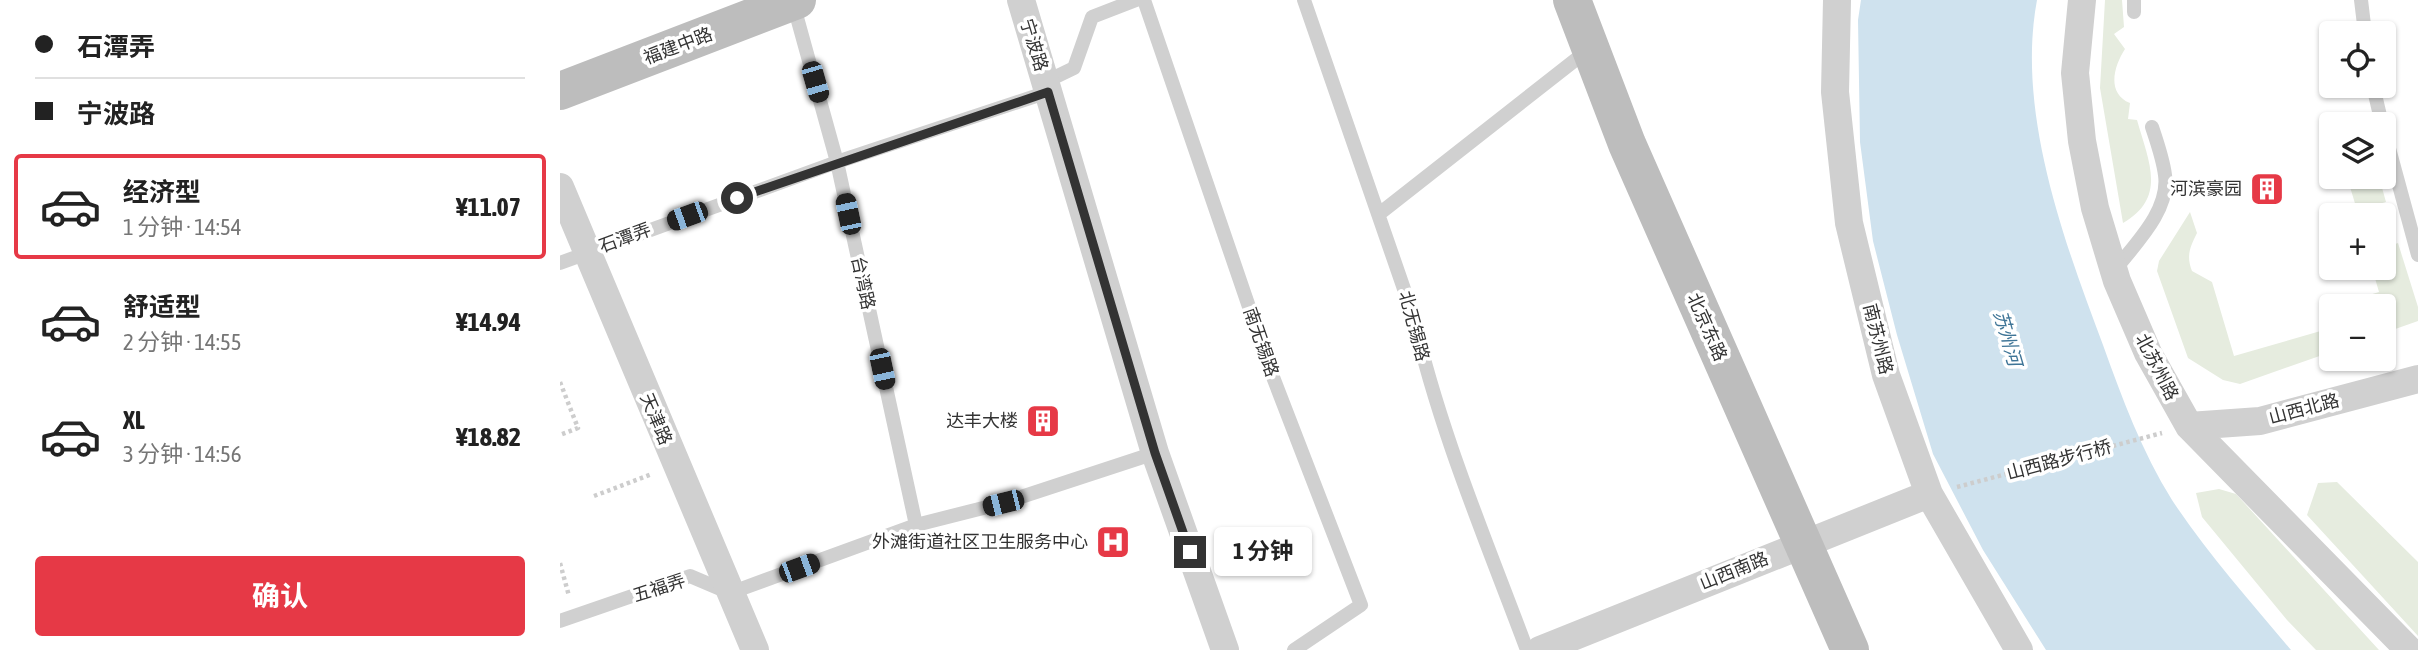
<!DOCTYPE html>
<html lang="zh">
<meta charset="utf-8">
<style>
:root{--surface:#fff;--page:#f6f6f6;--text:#222;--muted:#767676;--line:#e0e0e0;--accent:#e63946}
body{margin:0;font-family:"Asap Condensed","Noto Sans SC",sans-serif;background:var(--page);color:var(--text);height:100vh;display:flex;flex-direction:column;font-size:26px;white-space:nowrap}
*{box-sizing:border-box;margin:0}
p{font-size:23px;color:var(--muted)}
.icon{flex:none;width:38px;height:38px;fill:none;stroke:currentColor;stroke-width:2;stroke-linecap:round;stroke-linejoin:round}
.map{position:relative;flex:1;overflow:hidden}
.details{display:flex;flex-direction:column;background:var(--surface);width:560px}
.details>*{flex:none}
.top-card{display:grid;align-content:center;height:154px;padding:0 35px;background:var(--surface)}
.controls{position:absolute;left:1759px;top:21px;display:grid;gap:14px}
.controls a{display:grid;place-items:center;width:77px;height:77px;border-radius:7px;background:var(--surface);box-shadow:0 2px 5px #0004;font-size:35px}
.end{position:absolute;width:32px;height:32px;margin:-16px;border:9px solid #333;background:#fff;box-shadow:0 0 0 4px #fff}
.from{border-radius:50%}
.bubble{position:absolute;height:49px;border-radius:7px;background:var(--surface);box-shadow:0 2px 5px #0004;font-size:23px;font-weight:700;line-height:49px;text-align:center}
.car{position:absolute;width:21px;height:42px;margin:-21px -10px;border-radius:9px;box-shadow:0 0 5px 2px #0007;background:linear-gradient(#222 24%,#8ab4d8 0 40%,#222 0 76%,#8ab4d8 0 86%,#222 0)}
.top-card b{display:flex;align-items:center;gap:24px;height:66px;font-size:26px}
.top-card b+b{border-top:2px solid var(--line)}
.top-card i{width:18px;height:18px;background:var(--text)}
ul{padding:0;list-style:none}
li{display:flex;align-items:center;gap:21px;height:105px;margin:0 14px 10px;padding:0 21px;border:4px solid transparent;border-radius:7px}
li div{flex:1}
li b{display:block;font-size:26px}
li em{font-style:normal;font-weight:700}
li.active{border-color:var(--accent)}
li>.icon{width:63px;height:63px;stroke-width:1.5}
.action{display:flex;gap:14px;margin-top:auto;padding:14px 35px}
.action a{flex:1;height:80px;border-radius:7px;background:var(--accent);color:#fff;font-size:28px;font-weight:700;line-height:80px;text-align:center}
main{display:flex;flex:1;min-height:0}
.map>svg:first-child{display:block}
</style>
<main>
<section class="details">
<div class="top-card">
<b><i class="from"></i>石潭弄</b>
<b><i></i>宁波路</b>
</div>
<ul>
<li class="active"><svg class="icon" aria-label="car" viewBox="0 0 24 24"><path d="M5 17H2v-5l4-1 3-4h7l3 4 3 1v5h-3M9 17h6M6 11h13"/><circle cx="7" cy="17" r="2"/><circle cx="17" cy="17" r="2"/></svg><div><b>经济型</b><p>1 分钟 · 14:54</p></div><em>¥11.07</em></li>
<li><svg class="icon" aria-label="car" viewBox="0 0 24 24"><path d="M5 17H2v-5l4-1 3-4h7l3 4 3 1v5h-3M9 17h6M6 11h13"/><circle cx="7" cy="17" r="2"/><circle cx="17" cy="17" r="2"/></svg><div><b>舒适型</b><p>2 分钟 · 14:55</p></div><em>¥14.94</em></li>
<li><svg class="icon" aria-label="car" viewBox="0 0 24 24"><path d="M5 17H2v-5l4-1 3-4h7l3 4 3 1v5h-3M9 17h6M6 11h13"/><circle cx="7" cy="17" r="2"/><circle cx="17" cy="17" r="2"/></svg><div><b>XL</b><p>3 分钟 · 14:56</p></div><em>¥18.82</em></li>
</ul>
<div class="action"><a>确认</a></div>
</section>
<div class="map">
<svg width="1858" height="650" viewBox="0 0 1858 650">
<rect width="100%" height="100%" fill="#fff"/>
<!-- green -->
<path fill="#e6ecdf" d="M1545 0H1562L1564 27 1554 34 1565 49C1554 66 1546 93 1570 103L1568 119 1577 120C1588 160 1608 197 1563 223L1540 88Z
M1787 177H1819L1826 202 1797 210Z
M1630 212 1637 233C1630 247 1626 256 1632 271L1652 282 1674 356 1771 328V352L1680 384 1663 380 1628 358 1597 271 1599 261Z
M1838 243 1858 307V321L1824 333V306L1780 304 1819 292 1812 268H1824V248Z
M1777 482 1858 562V636L1747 515 1758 483Z
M1659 489 1676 494 1819 650H1756L1727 620 1642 517 1636 493Z"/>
<!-- water -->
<path fill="#cfe2ee" d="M1301 0H1477C1456 112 1504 241 1543 345 1562 398 1582 452 1612 500 1647 553 1690 601 1731 650H1486L1423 550 1373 454 1337 335 1313 241 1300 142 1298 20Z"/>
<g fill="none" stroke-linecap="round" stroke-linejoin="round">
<!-- path -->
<path stroke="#cdcdcd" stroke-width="4.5" stroke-dasharray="3.5 3.5" stroke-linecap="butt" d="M0 382 18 428 0 435
M1397 487 1602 433
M34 496 92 474
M0 563 9 596"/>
<!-- lane -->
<path stroke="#d0d0d0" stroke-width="14" d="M584 0 713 377 801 605 734 650
M744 0 853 315C879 430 926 540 967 650
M1801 0 1805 33
M233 3 277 162 356 525
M1574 12V0
M485 82 514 68 532 17 576 0
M1813 86 1822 124
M1824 130 1858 255
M819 214 1028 50
M0 263 277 162 488 92
M1554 271C1574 245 1610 211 1605 175 1603 159 1597 142 1592 127
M0 621 130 576 170 593 356 525 443 503 595 453"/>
<!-- street -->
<path stroke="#d0d0d0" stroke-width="28" d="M461 0 595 453 665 650
M1277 0 1275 92 1289 223 1326 375 1369 494 1459 650
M1522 0 1515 73 1522 141 1535 208 1557 281 1588 353 1629 426 1849 650
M0 187 195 650
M1629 426 1700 421 1858 379
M980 650 1369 494"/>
<!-- secondary -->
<path stroke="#bdbdbd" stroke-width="38" d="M1012 0 1067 144 1290 650
M0 91 237 0"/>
</g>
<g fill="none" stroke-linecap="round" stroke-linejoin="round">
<!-- route -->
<path stroke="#333" stroke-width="9" d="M177 198 488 92 595 453 630 552"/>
</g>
<!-- icons -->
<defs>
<g id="building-square" transform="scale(1.75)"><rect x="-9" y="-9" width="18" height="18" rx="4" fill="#e63946" stroke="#fff"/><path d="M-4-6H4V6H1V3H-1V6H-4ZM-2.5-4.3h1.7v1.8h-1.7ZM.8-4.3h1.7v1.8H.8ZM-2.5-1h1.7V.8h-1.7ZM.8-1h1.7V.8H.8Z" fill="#fff"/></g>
<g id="hospital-square" transform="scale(1.75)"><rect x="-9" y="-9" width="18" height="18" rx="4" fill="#e63946" stroke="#fff"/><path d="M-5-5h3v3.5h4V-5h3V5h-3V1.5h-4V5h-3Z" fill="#fff"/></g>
</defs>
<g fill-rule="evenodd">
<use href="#building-square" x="1707" y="189"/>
<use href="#building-square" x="483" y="421"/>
<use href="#hospital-square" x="553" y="542"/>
</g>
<g text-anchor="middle" stroke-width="7" stroke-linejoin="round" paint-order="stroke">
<!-- street labels -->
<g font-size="18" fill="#333" stroke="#fff">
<text transform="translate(474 45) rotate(73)" y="6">宁波路</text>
<text transform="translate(118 46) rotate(-21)" y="6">福建中路</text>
<text transform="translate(65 238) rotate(-20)" y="6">石潭弄</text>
<text transform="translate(303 283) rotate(78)" y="6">台湾路</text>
<text transform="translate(854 326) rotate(75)" y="6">北无锡路</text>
<text transform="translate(1147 327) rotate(66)" y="6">北京东路</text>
<text transform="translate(1318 339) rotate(76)" y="6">南苏州路</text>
<text transform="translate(701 342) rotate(71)" y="6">南无锡路</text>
<text transform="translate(1597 367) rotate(63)" y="6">北苏州路</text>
<text transform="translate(1744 409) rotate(-15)" y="6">山西北路</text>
<text transform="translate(96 419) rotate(67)" y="6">天津路</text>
<text transform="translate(1499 460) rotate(-15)" y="6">山西路步行桥</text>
<text transform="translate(1174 571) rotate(-22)" y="6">山西南路</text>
<text transform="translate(99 588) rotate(-18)" y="6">五福弄</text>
</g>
<!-- poi labels -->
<g font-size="18" fill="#333" stroke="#fff" text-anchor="end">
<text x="1682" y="195">河滨豪园</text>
<text x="458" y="427">达丰大楼</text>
<text x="528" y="548">外滩街道社区卫生服务中心</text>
</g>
<!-- water labels -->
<g font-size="19" font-style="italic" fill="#3f7597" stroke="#fff">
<text transform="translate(1448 338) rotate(74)" y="7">苏州河</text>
</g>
</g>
</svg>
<div class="controls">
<a><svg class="icon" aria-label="locate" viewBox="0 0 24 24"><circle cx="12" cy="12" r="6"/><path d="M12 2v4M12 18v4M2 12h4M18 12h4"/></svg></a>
<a><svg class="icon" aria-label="layers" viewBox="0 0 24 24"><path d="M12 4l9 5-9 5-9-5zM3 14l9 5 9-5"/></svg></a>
<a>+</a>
<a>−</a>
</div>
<i class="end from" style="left:177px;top:198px"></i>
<i class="end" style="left:630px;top:552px"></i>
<div class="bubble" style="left:654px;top:527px;width:98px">1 分钟</div>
<i class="car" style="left:255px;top:82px;rotate:164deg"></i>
<i class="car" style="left:288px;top:214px;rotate:348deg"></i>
<i class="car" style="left:127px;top:216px;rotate:250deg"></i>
<i class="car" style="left:322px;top:369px;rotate:168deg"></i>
<i class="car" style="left:443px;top:503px;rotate:256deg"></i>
<i class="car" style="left:239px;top:568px;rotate:70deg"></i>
</div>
</main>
